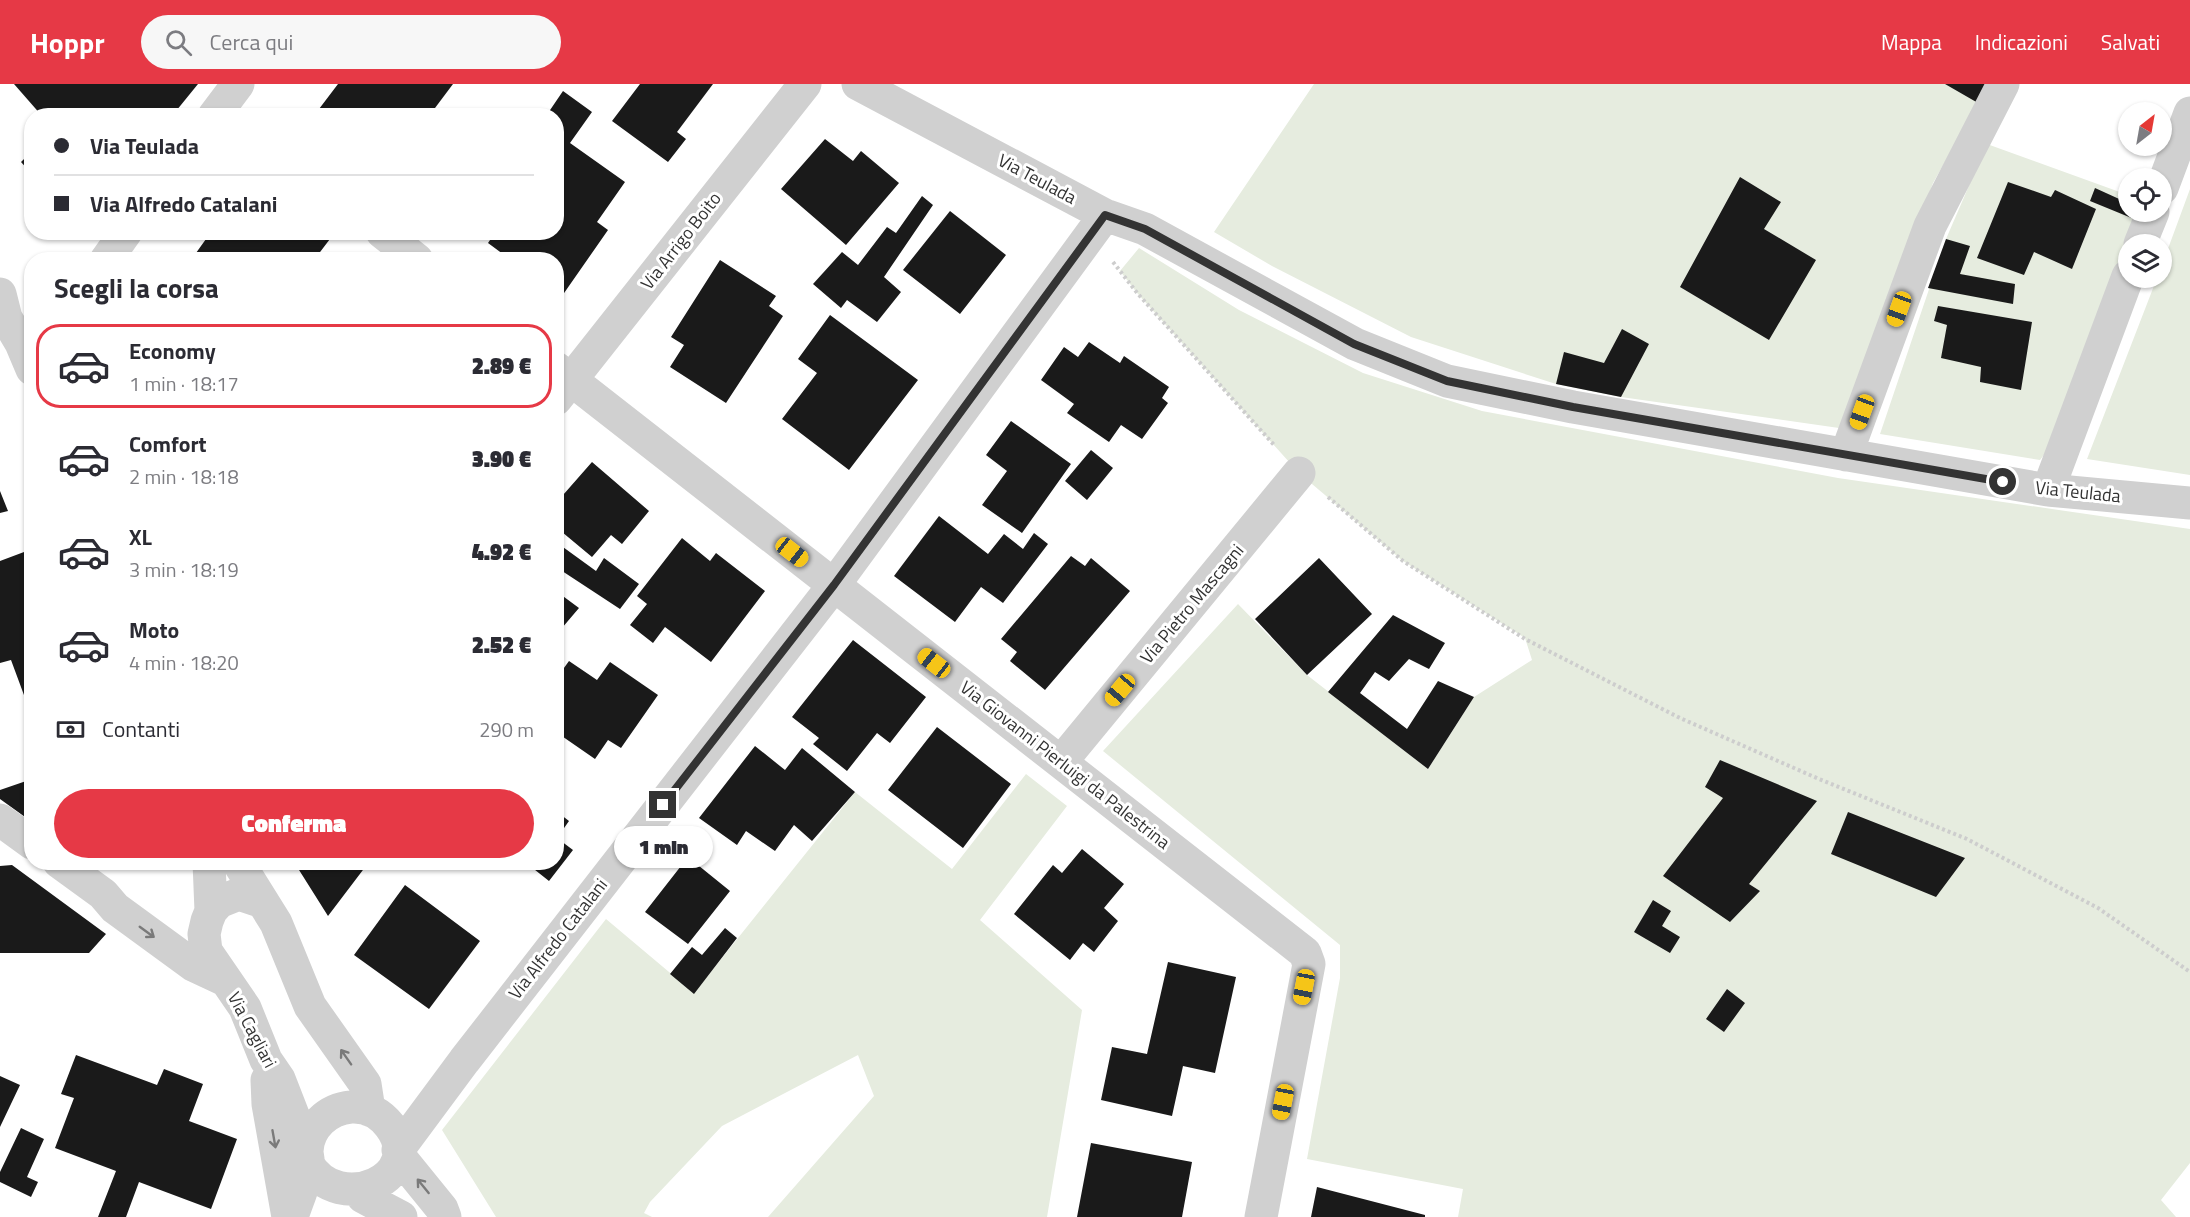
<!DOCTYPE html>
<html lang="it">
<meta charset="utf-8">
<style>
:root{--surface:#fff;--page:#f7f7f7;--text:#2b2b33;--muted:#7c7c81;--line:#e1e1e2;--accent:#e63946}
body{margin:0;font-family:"Titillium Web",sans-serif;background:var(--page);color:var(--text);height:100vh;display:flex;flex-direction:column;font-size:22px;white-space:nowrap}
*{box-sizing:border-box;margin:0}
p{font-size:20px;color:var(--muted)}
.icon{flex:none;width:33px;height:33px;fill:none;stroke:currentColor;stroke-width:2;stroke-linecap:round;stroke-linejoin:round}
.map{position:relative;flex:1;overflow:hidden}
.side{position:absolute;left:24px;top:168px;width:540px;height:618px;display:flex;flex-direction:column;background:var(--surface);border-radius:24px;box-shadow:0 2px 4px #0004}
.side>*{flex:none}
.guide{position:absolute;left:24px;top:24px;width:540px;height:132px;border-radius:24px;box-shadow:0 2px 4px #0004;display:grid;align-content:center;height:132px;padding:0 30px;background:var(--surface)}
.needle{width:39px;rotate:31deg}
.buttons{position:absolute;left:2118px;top:18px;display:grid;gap:12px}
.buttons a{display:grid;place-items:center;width:54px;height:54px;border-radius:50%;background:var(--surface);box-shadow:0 2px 4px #0004;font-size:30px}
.end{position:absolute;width:27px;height:27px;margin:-14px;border:8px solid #333;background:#fff;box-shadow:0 0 0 3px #fff}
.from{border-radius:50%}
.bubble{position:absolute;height:42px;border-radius:21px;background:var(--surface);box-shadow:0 2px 4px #0004;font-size:20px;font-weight:800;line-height:42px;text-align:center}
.car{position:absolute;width:18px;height:36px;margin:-18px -9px;border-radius:8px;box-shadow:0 0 4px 2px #0007;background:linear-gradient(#f5c518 24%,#345 0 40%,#f5c518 0 76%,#345 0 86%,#f5c518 0)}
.guide b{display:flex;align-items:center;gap:21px;height:57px;font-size:22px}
.guide b+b{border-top:2px solid var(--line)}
.guide i{width:15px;height:15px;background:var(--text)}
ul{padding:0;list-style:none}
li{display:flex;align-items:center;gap:18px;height:84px;margin:0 12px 9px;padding:0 18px;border:3px solid transparent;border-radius:24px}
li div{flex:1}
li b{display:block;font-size:22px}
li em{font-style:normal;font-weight:800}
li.current{border-color:var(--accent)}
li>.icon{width:54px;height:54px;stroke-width:1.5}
h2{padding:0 30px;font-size:27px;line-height:72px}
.pay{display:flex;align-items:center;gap:15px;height:66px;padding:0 30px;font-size:22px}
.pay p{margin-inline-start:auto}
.cta{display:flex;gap:12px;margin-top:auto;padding:12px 30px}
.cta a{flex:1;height:69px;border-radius:36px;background:var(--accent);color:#fff;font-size:24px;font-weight:800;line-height:69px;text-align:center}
header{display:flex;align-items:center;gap:36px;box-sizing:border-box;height:84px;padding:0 30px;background:var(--accent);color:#fff}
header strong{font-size:28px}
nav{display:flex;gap:33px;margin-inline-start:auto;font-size:21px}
.search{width:420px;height:54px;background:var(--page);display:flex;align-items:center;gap:15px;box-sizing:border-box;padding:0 21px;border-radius:33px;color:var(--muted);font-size:22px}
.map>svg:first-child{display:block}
</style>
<header>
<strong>Hoppr</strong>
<div class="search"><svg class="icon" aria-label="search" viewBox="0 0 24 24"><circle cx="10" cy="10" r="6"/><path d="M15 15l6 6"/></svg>Cerca qui</div>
<nav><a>Mappa</a><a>Indicazioni</a><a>Salvati</a></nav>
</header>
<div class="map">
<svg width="2190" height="1133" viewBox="0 0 2190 1133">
<rect width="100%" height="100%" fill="#fff"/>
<!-- green -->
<path fill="#e6ecdf" d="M1314 0H1989L1933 99 1839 344 1621 313 1556 300 1411 253 1272 182 1214 148Z
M1987 60 2128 111V128H2137L2047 367 2040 376 1880 350 1946 155Z
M2190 105V391L2087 375 2157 194H2162V181Z
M1139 164 1239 226 1363 289 1482 327 1838 394 2190 445V1079L2161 1116 2176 1133H1458L1463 1105 1307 1075 1340 894V861L1103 667 1238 520 1307 591 1428 685 1474 613 1532 576 1525 554 1403 477 1299 389 1138 210 1120 187Z
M1026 690 1067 722 980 836 1082 926 1047 1133H768L874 1012 858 971 722 1042 650 1118 644 1129 652 1133H496L442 1046 606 835 694 909 855 708 952 785Z"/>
<!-- building -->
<path fill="#1a1a1a" d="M14 0H198L172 32H42Z
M338 0H453L429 32H320L316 29Z
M640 0H713L677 48 686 55 668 78 612 37Z
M1945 0H1989L1978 19Z
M563 7 592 28 570 59 625 98 597 138 608 146 562 212 556 208V176H511L488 159 494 150 492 148H556V32H546Z
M825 55 853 77 861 67 899 99 846 161 781 105Z
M32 67V90L21 78Z
M1740 93 1781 118 1764 145 1816 176 1769 256 1680 203Z
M2008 98 2051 113 2055 106 2096 125 2072 185 2034 168 2024 191 1977 174Z
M2095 104 2128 119V128H2137L2134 135 2090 117Z
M922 112 933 121 884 193 901 208 877 238 847 216 841 224 813 200 842 168 858 181 887 143 896 149Z
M950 127 1006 171 960 230 903 186Z
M211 148H329L333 151 314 176H191Z
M1946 155 1970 162 1960 190 2015 200 2013 220 1928 204Z
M720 176 776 212 769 222 783 232 726 319 670 283 684 261 671 253Z
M1938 222 2032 238 2021 306 1980 298 1981 283 1941 274 1947 241 1934 237Z
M830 231 918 296 849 386 782 335 817 289 798 275Z
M1622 245 1649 260 1621 313 1556 300 1564 268 1604 279Z
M1089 258 1120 279 1124 272 1169 303 1162 314 1168 319 1142 355 1121 341 1109 358 1067 329 1074 320 1041 296 1064 263 1078 273Z
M1011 337 1071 380 1022 449 982 421 1007 387 986 371Z
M1091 366 1113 384 1087 416 1065 397Z
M592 378 649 427 622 460 611 451 592 473 556 443V419Z
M0 407 8 427 0 429Z
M939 432 988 470 1004 450 1023 465 1034 449 1048 460 1003 519 981 503 955 538 894 492Z
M682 454 710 477 716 469 765 507 711 578 665 543 653 559 630 541 647 520 637 512Z
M556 458 596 487 604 474 639 500 620 525 556 483Z
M24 468 32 487 31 630 11 576 0 579V477Z
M1071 472 1085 482 1091 474 1130 507 1045 606 1010 577 1017 568 1001 555Z
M1319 474 1372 530 1307 591 1255 535Z
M556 507 579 524 556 551Z
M1393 531 1445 559 1429 585 1409 575 1389 597 1375 588 1360 609 1407 645 1438 597 1474 613 1428 685 1328 608Z
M853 556 926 613 890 659 877 649 847 687 813 660 819 654 792 633Z
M569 577 597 596 610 578 658 611 621 664 608 656 595 675 556 648V625L561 619 556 615V595Z
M937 643 1011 700 963 764 888 706Z
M755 662 785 686 802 664 855 708 812 757 794 741 775 767 746 747 737 761 699 734Z
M1720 676 1817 717 1749 800 1760 807 1730 838 1663 792 1723 714 1705 703Z
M32 695V738L0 715V706Z
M556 727 569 737 557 754 573 766 549 797 525 778H556Z
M1848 728 1965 774 1936 813 1831 770Z
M1082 765 1124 800 1104 824 1118 837 1094 868 1083 859 1070 876 1014 830 1053 781 1062 789Z
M688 773 730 807 688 860 645 828Z
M294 778H369L328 832Z
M12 781 106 850 89 869H0V782Z
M405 801 480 857 429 925 354 871Z
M1653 816 1671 827 1662 842 1680 853 1670 869 1634 848Z
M725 844 737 854 694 910 670 890 692 863 702 871Z
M1168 878 1236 893 1215 989 1183 982 1172 1032 1101 1016 1112 963 1147 970Z
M1727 905 1745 919 1724 948 1706 935Z
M76 971 157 1001 164 985 203 1000 189 1037 237 1055 211 1125 139 1098 126 1133H98L116 1087 55 1064 74 1014 61 1010Z
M0 992 20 1001 0 1043Z
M21 1044 44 1055 27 1093 38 1098 31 1113 0 1098V1088Z
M1091 1059 1192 1078 1182 1133H1077Z
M1317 1103 1425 1131V1133H1311Z"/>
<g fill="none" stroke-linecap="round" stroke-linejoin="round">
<!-- path -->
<path stroke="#cdcdcd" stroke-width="4" stroke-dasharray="3 3" stroke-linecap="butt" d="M1113 178 1138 210 1275 362
M1328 413 1403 477 1525 555 1680 634 1819 695 1967 755 2098 824 2190 888"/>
<!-- minor -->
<path stroke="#d0d0d0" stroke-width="33" d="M858 0 1105 131 1145 145 1355 260 1447 297 1573 323 2048 406 2190 419
M214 32 238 0
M2162 104 2190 29
M382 148 417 176
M2140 160 2153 128
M106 176 126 148
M0 210 6 234 21 259 32 285
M556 284 1305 869 1309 880 1261 1133
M556 315 805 0
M1846 371 1930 142 2003 0
M2048 406 2128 192
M1061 678 1299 389
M0 736 32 759
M59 778 103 810 115 824 193 881 223 895
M209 778 211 827
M238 778 276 839 310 922 365 1000 369 1026
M260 817 239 810 219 818 211 827 207 837 204 850 206 867 245 924 266 976 279 995 307 1067
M267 996 268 1020 288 1133
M398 1066 464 977 834 501 1105 131
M399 1072 442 1125 445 1133
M363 1113 401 1133
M292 1133C297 1117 306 1098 308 1081 309 1076 307 1072 307 1067 308 1043 328 1025 351 1023 367 1022 381 1030 390 1042 428 1093 339 1133 308 1080"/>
</g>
<!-- one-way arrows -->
<defs><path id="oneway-shaft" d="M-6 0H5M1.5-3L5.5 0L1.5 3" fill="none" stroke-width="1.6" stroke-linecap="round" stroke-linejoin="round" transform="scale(1.5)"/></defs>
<g stroke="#7a7a7a">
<use href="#oneway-shaft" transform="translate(147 848) rotate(36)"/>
<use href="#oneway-shaft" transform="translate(346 973) rotate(-125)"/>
<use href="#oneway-shaft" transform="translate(274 1055) rotate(80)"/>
<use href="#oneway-shaft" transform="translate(423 1102) rotate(-129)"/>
</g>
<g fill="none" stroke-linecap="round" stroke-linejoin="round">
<!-- route -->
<path stroke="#333" stroke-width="8" d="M663 721 834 501 1105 131 1145 145 1354 260 1447 297 1573 323 2003 398"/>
</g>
<g text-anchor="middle" stroke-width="6" stroke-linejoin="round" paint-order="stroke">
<!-- street labels -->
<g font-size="18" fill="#333" stroke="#fff">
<text transform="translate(1037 95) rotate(28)" y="6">Via Teulada</text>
<text transform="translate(681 157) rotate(-52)" y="6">Via Arrigo Boito</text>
<text transform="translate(2078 408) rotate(6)" y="6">Via Teulada</text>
<text transform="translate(1192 520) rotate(-50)" y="6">Via Pietro Mascagni</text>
<text transform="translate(1065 681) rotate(38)" y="6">Via Giovanni Pierluigi da Palestrina</text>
<text transform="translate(558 855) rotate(-52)" y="6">Via Alfredo Catalani</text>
<text transform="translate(252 946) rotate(62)" y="6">Via Cagliari</text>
</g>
</g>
</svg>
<div class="buttons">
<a><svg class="needle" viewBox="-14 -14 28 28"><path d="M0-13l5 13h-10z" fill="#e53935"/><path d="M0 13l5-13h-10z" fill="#7c7c81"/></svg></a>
<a><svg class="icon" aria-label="locate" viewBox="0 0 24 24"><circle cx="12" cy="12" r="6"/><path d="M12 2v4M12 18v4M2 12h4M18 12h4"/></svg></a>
<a><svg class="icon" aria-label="layers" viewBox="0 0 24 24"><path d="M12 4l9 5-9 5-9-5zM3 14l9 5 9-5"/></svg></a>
</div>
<i class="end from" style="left:2003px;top:398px"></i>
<i class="end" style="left:663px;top:721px"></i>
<div class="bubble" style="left:614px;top:742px;width:99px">1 min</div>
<i class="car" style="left:1899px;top:225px;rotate:200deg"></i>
<i class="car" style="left:1862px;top:328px;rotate:200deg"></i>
<i class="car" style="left:792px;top:468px;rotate:128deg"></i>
<i class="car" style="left:934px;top:579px;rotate:308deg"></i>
<i class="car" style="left:1120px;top:606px;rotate:220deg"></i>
<i class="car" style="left:1304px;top:903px;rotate:191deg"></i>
<i class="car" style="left:1283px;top:1018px;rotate:191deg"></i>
<div class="guide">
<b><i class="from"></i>Via Teulada</b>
<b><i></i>Via Alfredo Catalani</b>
</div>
<section class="side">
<h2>Scegli la corsa</h2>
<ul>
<li class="current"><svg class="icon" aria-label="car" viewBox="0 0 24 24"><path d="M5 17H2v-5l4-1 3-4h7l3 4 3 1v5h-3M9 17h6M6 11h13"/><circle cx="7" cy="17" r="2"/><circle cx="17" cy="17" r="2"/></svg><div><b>Economy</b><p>1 min · 18:17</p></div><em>2.89 €</em></li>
<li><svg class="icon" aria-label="car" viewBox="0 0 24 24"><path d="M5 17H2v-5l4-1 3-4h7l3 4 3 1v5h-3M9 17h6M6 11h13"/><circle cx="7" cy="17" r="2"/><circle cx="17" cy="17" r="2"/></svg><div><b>Comfort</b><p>2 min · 18:18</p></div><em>3.90 €</em></li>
<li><svg class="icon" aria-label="car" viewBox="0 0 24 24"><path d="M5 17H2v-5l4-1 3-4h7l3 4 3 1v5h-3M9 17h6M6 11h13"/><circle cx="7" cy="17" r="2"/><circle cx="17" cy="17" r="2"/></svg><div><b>XL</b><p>3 min · 18:19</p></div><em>4.92 €</em></li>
<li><svg class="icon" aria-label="car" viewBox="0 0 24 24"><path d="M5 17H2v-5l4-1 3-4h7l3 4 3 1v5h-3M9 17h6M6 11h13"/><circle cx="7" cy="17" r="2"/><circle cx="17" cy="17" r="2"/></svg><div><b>Moto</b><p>4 min · 18:20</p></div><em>2.52 €</em></li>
</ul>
<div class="pay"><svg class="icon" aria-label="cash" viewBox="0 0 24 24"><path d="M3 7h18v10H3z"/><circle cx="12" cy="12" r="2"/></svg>Contanti<p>290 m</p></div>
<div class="cta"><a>Conferma</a></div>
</section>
</div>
